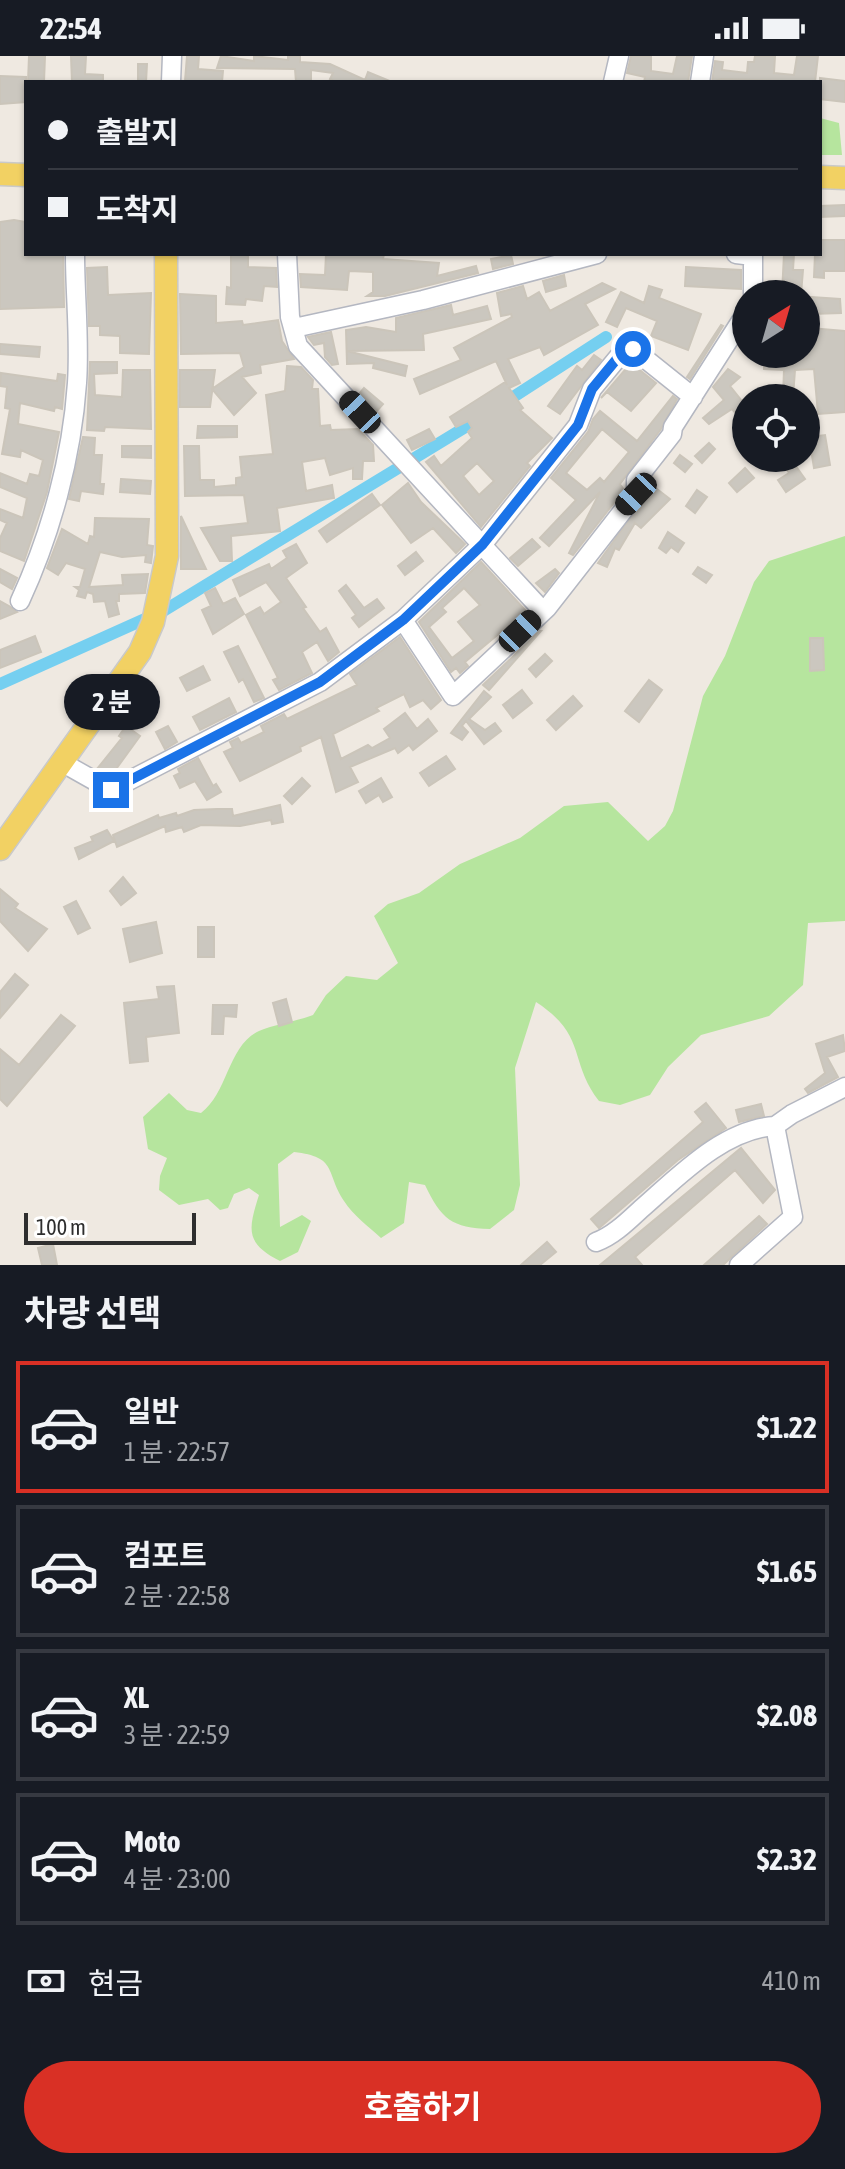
<!DOCTYPE html>
<html lang="ko">
<meta charset="utf-8">
<style>
:root{--surface:#171b24;--page:#20242c;--text:#f1f3f6;--muted:#9ea1a6;--line:#363941;--accent:#d93025}
body{margin:0;font-family:"Asap Condensed","Noto Sans KR",sans-serif;background:var(--page);color:var(--text);height:100vh;display:flex;flex-direction:column;font-size:30px;white-space:nowrap}
*{box-sizing:border-box;margin:0}
p{font-size:26px;color:var(--muted)}
.icon{flex:none;width:44px;height:44px;fill:none;stroke:currentColor;stroke-width:2;stroke-linecap:round;stroke-linejoin:round}
.map{position:relative;height:1209px;overflow:hidden}
.panel{display:flex;flex-direction:column;background:var(--surface);flex:1}
.panel>*{flex:none}
.hud{position:absolute;left:24px;top:24px;width:798px;height:176px;border-radius:0px;box-shadow:0 2px 6px #0004;display:grid;align-content:center;height:176px;padding:0 24px;background:var(--surface)}
.needle{width:52px;rotate:37deg}
.tools{position:absolute;left:732px;top:224px;display:grid;gap:16px}
.tools a{display:grid;place-items:center;width:88px;height:88px;border-radius:50%;background:var(--surface);box-shadow:0 2px 6px #0004;font-size:40px}
.scale{position:absolute;left:24px;bottom:20px;width:172px;box-sizing:border-box;padding-left:8px;border:4px solid #2e2e2e;border-top:0;font-size:22px;line-height:28px;white-space:nowrap;color:#2e2e2e;-webkit-text-stroke:6px #fff;paint-order:stroke}
.end{position:absolute;width:36px;height:36px;margin:-18px;border:10px solid #1a73e8;background:#fff;box-shadow:0 0 0 4px #fff}
.from{border-radius:50%}
.bubble{position:absolute;height:56px;border-radius:28px;background:var(--surface);box-shadow:0 2px 6px #0004;font-size:26px;font-weight:700;line-height:56px;text-align:center}
.car{position:absolute;width:24px;height:48px;margin:-24px -12px;border-radius:10px;box-shadow:0 0 6px 2px #0007;background:linear-gradient(#222 24%,#8ab4d8 0 40%,#222 0 76%,#8ab4d8 0 86%,#222 0)}
.hud b{display:flex;align-items:center;gap:28px;height:76px;font-size:30px}
.hud b+b{border-top:2px solid var(--line)}
.hud i{width:20px;height:20px;background:var(--text)}
ul{padding:0;list-style:none}
li{display:flex;align-items:center;gap:24px;height:132px;margin:0 16px 12px;padding:0 8px;border:4px solid var(--line);border-radius:0px}
li div{flex:1}
li b{display:block;font-size:30px}
li em{font-style:normal;font-weight:700}
li.current{border-color:var(--accent)}
li>.icon{width:72px;height:72px;stroke-width:1.5}
h2{padding:0 24px;font-size:36px;line-height:96px}
.pay{display:flex;align-items:center;gap:20px;height:88px;padding:0 24px;font-size:30px}
.pay p{margin-inline-start:auto}
.cta{display:flex;gap:16px;margin-top:auto;padding:16px 24px}
.cta a{flex:1;height:92px;border-radius:48px;background:var(--accent);color:#fff;font-size:32px;font-weight:700;line-height:92px;text-align:center}
.status{display:flex;justify-content:space-between;align-items:center;height:56px;padding:0 40px;background:var(--surface);direction:ltr}
.status svg{height:22px;fill:currentColor}
.map>svg:first-child{display:block}
</style>
<div class="status"><b>22:54</b><svg viewBox="0 0 49 12"><path d="M0 12V9h3v3zM5 12V6h3v6zM10 12V3h3v9zM15 12V0h3v12zM26 1h20v11H26zM47 4h2v5h-2z"/></svg></div>
<div class="map">
<svg width="845" height="1209" viewBox="0 0 845 1209">
<rect width="100%" height="100%" fill="#efe9e1"/>
<!-- green -->
<path fill="#b6e59e" d="M820 62 839 67 842 99H820Z
M845 480V865L808 867 803 929 769 960 701 979 668 1011 650 1039 620 1049 599 1045C568 1005 588 980 536 946L515 1012 520 1129 514 1154 490 1173C452 1172 441 1163 425 1129L409 1126 404 1167 381 1182C369 1171 353 1159 344 1145 325 1116 338 1101 294 1096L278 1108 280 1171 302 1159 311 1165 298 1196 280 1205C245 1187 248 1174 259 1139L249 1132 234 1138 228 1152 220 1154 208 1143 179 1149 159 1134 160 1120 167 1102 148 1093 143 1061 169 1037 187 1054 201 1057C228 1037 228 989 259 975 272 969 298 965 313 959L326 939 346 920 377 924 398 907 374 860 388 848 419 837 460 808 520 782 564 750 608 746 648 785 665 770 673 755 703 640 725 600 754 526 769 505Z"/>
<g fill="none" stroke-linecap="round" stroke-linejoin="round">
<!-- canal -->
<path stroke="#75cff0" stroke-width="12" d="M501 349 606 281
M0 628 165 554 482 361"/>
</g>
<!-- building -->
<path fill="#cbc7bf" stroke="#cbc5ba" stroke-width="2" fill-rule="evenodd" d="M29 0H45L44 26H28Z
M71 0H86L85 18 103 19V26H72Z
M187 0H199L198 13 223 15 222 26 185 25Z
M221 0 254 5V0L288 4V0H300V6L330 8 365 24 368 16 392 26H336L330 23 333 17 311 14V26H296L295 13 217 12Z
M631 0H651V15L673 18 677 0H692L688 26H644L645 21 627 17Z
M755 0H775L774 17 794 19 797 0H818L815 26 721 23 712 26 715 5 723 6 722 14 747 17 748 6H754Z
M138 8H147L146 26H138Z
M0 20 26 21V46L0 48Z
M820 22 845 25V46L820 43Z
M845 149V160L820 161V150Z
M14 164 26 166V198H63L64 251 0 253V166Z
M820 184H845V215H824V222L814 221 815 198H820Z
M231 198H248V211L276 212 277 231 264 230 262 245 246 243 245 249 226 248 227 231 231 232Z
M326 198H384L383 203 439 207 437 220 476 210 478 217 385 240H367L373 236V216L349 215 347 234 301 231 300 218 325 219Z
M784 198H794L793 214H803L801 238H782Z
M511 199 513 208 493 213 491 203Z
M107 211 108 239 151 237 149 298 120 297V280L100 279V270H89L87 212Z
M686 211 741 214V233L685 230Z
M564 219 566 230 546 236 543 225Z
M602 227 615 233 585 248 598 269 544 299 540 291 508 303 520 327 509 332 523 352 520 354 552 382 527 407 530 410 481 471 426 406 434 400 441 410 472 382 468 376 472 372 468 365 456 371 450 361 505 326 507 329 496 305 420 338 414 323 461 304 454 292 512 261 511 258 501 260 497 237 523 230 527 243 539 236 550 255ZM477 407 494 425 479 439 463 420Z
M649 230 662 234 659 242 701 258 688 294 651 280 657 265 626 252 617 271 606 266 621 236 644 247Z
M180 238 216 240V267L242 265 243 269 278 264 282 285 294 303 260 309 261 317 242 321 256 337 234 359 212 333 244 311 240 297 181 298Z
M811 241 840 243 841 257 811 258Z
M451 249 453 259 487 250 491 263 423 278 424 294 347 295 407 310 405 320 373 312 374 307 347 308 346 274 366 271 396 276V262Z
M721 269 723 270 690 323 687 321Z
M810 272 845 275V356L818 358 814 313 795 314 793 341 783 340 784 314 764 313V298H809Z
M331 276 338 308 332 309 325 301 324 287 314 289 308 281Z
M0 288 40 291 39 301 0 298Z
M594 299 601 304 560 358 548 350 577 310 582 314Z
M90 306H117V317L94 318 95 339 122 341 123 314H150L151 373 105 371 104 375 87 374Z
M631 307 656 327 631 355 607 336 601 342Z
M287 310 301 311 313 324 312 333H318L320 370 330 369 331 374 358 373 373 389 374 405H363L362 423H353V412L330 419 325 402 302 406 306 435 332 429 334 442 277 452 280 475 231 480 232 505H220L201 472 248 467 244 439 185 440 184 390H199L200 424H214V431L236 429V422L242 421 240 401 273 398 266 339 285 335Z
M728 313 740 321 730 330 742 345 746 341V353L738 360 732 353 709 368 703 362 724 344 713 331Z
M180 314H215L210 351H180Z
M1 317 57 325 58 318 65 319 62 353 55 351 54 355 20 347 18 368 59 376 47 436 24 505 0 495V482L7 467 0 464V453L23 462 27 442 0 431V417L27 428 30 418 39 420 43 404 21 394 20 401 2 398 10 353 5 352 7 331 0 330Z
M364 332 383 348 376 356 359 338Z
M673 340 677 343 661 373 620 428 624 434 573 499 569 497 600 436 549 490 540 482 576 444 551 422 588 376 593 363 600 355 637 385ZM602 373 629 396 604 426 600 422 587 434 566 417Z
M198 370H237V381L197 382Z
M429 373 435 383 412 394 407 384Z
M825 379 830 409 814 412 809 381Z
M83 381 95 382 94 399H102L100 428H104L103 438 81 435 79 445 69 443Z
M709 387 715 393 702 407 695 400Z
M122 390H151V402L122 401Z
M680 399 692 408 685 416 674 407Z
M780 402H790L805 423 786 436 778 424 789 417Z
M745 412 754 422 737 436 729 427Z
M121 423 151 425 150 438 120 436Z
M408 427 421 446 465 488 456 497 433 472 411 487 382 449Z
M653 430 670 443 641 472 635 467 619 494 615 492 607 511 598 507Z
M697 434 707 441 695 457 686 450Z
M372 438 380 449 327 486 319 475Z
M181 460 206 513H181Z
M95 462 149 463 147 489 153 490 151 507 145 506 146 499 122 501 100 496 89 531 123 529 122 519 148 518 145 537 119 538V545H116L119 558 109 561 105 545 94 546 93 538 87 536 85 542 77 540 79 534 75 531H80L85 513 66 507 58 519 47 512 62 473 88 488 90 480 94 481Z
M668 476 684 487 678 496 671 491 666 497 659 492Z
M532 483 540 491 518 510 510 502Z
M296 488 307 507 286 522 306 551 303 552 320 576 326 572 339 596 328 605 317 586 302 596 312 617 279 634 273 624 278 622 246 559 260 551 264 558 281 546 266 526 240 540 233 524 269 508 271 513 287 502 283 495Z
M416 496 423 505 405 519 398 510Z
M481 506 526 555 465 606 468 610 460 617 456 612 451 616 419 566ZM464 532 480 549 458 566 474 585 452 602 429 571 446 556 442 552Z
M698 511 712 519 706 527 693 518Z
M0 513 17 522 12 533 0 526Z
M555 513 559 517 545 536 536 527Z
M346 529 364 552 377 543 384 552 359 571 352 562 356 559 339 535Z
M215 532 223 548 235 542 244 558 213 578 202 554 211 550 205 537Z
M0 545 9 550 17 556 0 563Z
M540 575H541L489 634 483 629Z
M35 580 41 596 0 612V594Z
M400 581 441 644 431 653 423 644 410 651 404 638 376 652 379 655 333 678 341 703 368 689 372 692 390 682 384 673 405 657 417 673 428 663 437 675 413 694 409 689 398 697 395 692 350 711 358 726 336 736 321 681 300 691 301 695 240 725 224 696 233 692 230 686 238 682 241 687 264 676 261 670 284 658 287 663 357 629 350 618Z
M810 582H823L824 614 810 615Z
M238 590 264 642 254 646 243 623 239 626 224 596Z
M545 598 552 605 536 621 529 613Z
M203 610 210 624 187 635 180 622Z
M649 624 662 634 639 666 625 655Z
M522 634 532 647 513 662 503 649Z
M484 635 491 641 469 663 485 674 495 667 501 675 484 688 466 665 462 670 468 676 462 684 451 677Z
M573 640 582 650 556 674 547 664Z
M229 642 236 656 200 674 193 661Z
M126 670 140 680 111 720 97 713 122 682 119 680Z
M168 670 177 686 165 693 156 676Z
M446 700 455 713 429 730 420 717Z
M198 702 213 730 216 728 221 736 207 744 195 725 180 732 174 720 180 717 178 713Z
M302 722 310 730 292 748 284 740Z
M381 722 392 741 383 746 379 739 366 747 359 735Z
M280 749 283 766 272 768 271 764 240 770 201 769 184 776 182 771 166 776 165 770 117 791 113 779 158 759 159 762 176 757 177 760 194 754 217 753H232L233 760Z
M107 774 114 785 79 803 75 792 93 785 91 781Z
M123 821 136 837 121 849 110 835Z
M0 833 18 848 15 852 47 873 28 895 0 865Z
M76 845 90 872 78 878 64 851Z
M156 866 162 897 130 906 123 873Z
M198 871H214V901H198Z
M15 918 28 929 0 962V936Z
M174 930 179 977 146 981 148 1005 130 1007 124 947 159 943 157 931Z
M286 943 292 966 279 970 273 947Z
M213 949H237L236 961 224 960 223 978H212Z
M61 959 75 970 7 1050 0 1043V993L19 1009Z
M843 979 845 995 827 1001 838 1021 808 1037 805 1033 825 1017 816 988Z
M706 1047 726 1072 678 1104 599 1172 591 1163 703 1066 695 1056Z
M761 1048 764 1060 739 1066 736 1054Z
M741 1092 775 1134 763 1147 735 1114 635 1201 642 1209H600Z
M759 1160 767 1168 723 1209H704Z
M547 1186 556 1196 540 1209H521Z
M53 1188 57 1209H42L38 1192Z"/>
<g fill="none" stroke-linecap="round" stroke-linejoin="round">
<!-- minor casing -->
<g stroke="#b4b7c1" stroke-width="21">
<path id="minor" d="M171 26 172 0
M613 26 619 0
M700 26 704 0
M287 198 290 261 298 290 542 554
M736 198 753 200V238
M294 272 423 244 597 198
M20 545C51 478 72 401 77 327 80 284 75 240 75 198
M403 564 453 640 547 552 636 438V424L672 378 673 371 746 257
M63 707 111 734 320 626 403 564 483 488 578 369 592 333 625 293H633L693 341
M596 1186C613 1180 628 1165 641 1153 678 1121 723 1073 775 1070
M739 1209 793 1161 775 1070 792 1058 845 1031"/>
</g>
<!-- major casing -->
<g stroke="#c9c9c9" stroke-width="25">
<path id="major" d="M0 118 26 119
M820 121 845 122
M0 793 140 596 153 566 167 500 166 198"/>
</g>
<!-- minor -->
<use href="#minor" stroke="#fff" stroke-width="18"/>
<!-- major -->
<use href="#major" stroke="#f2d163" stroke-width="22"/>
</g>
<g fill="none" stroke-linecap="round" stroke-linejoin="round">
<!-- route -->
<path stroke="#1a73e8" stroke-width="10" d="M111 734 320 626 403 564 483 488 578 369 592 333 625 293H633"/>
</g>
</svg>
<div class="tools">
<a><svg class="needle" viewBox="-14 -14 28 28"><path d="M0-13l5 13h-10z" fill="#e53935"/><path d="M0 13l5-13h-10z" fill="#9ea1a6"/></svg></a>
<a><svg class="icon" aria-label="locate" viewBox="0 0 24 24"><circle cx="12" cy="12" r="6"/><path d="M12 2v4M12 18v4M2 12h4M18 12h4"/></svg></a>
</div>
<div class="scale">100 m</div>
<i class="end from" style="left:633px;top:293px"></i>
<i class="end" style="left:111px;top:734px"></i>
<div class="bubble" style="left:64px;top:618px;width:96px">2 분</div>
<i class="car" style="left:360px;top:356px;rotate:317deg"></i>
<i class="car" style="left:636px;top:438px;rotate:223deg"></i>
<i class="car" style="left:520px;top:575px;rotate:46deg"></i>
<div class="hud">
<b><i class="from"></i>출발지</b>
<b><i></i>도착지</b>
</div>
</div>
<section class="panel">
<h2>차량 선택</h2>
<ul>
<li class="current"><svg class="icon" aria-label="car" viewBox="0 0 24 24"><path d="M5 17H2v-5l4-1 3-4h7l3 4 3 1v5h-3M9 17h6M6 11h13"/><circle cx="7" cy="17" r="2"/><circle cx="17" cy="17" r="2"/></svg><div><b>일반</b><p>1 분 · 22:57</p></div><em>$1.22</em></li>
<li><svg class="icon" aria-label="car" viewBox="0 0 24 24"><path d="M5 17H2v-5l4-1 3-4h7l3 4 3 1v5h-3M9 17h6M6 11h13"/><circle cx="7" cy="17" r="2"/><circle cx="17" cy="17" r="2"/></svg><div><b>컴포트</b><p>2 분 · 22:58</p></div><em>$1.65</em></li>
<li><svg class="icon" aria-label="car" viewBox="0 0 24 24"><path d="M5 17H2v-5l4-1 3-4h7l3 4 3 1v5h-3M9 17h6M6 11h13"/><circle cx="7" cy="17" r="2"/><circle cx="17" cy="17" r="2"/></svg><div><b>XL</b><p>3 분 · 22:59</p></div><em>$2.08</em></li>
<li><svg class="icon" aria-label="car" viewBox="0 0 24 24"><path d="M5 17H2v-5l4-1 3-4h7l3 4 3 1v5h-3M9 17h6M6 11h13"/><circle cx="7" cy="17" r="2"/><circle cx="17" cy="17" r="2"/></svg><div><b>Moto</b><p>4 분 · 23:00</p></div><em>$2.32</em></li>
</ul>
<div class="pay"><svg class="icon" aria-label="cash" viewBox="0 0 24 24"><path d="M3 7h18v10H3z"/><circle cx="12" cy="12" r="2"/></svg>현금<p>410 m</p></div>
<div class="cta"><a>호출하기</a></div>
</section>
